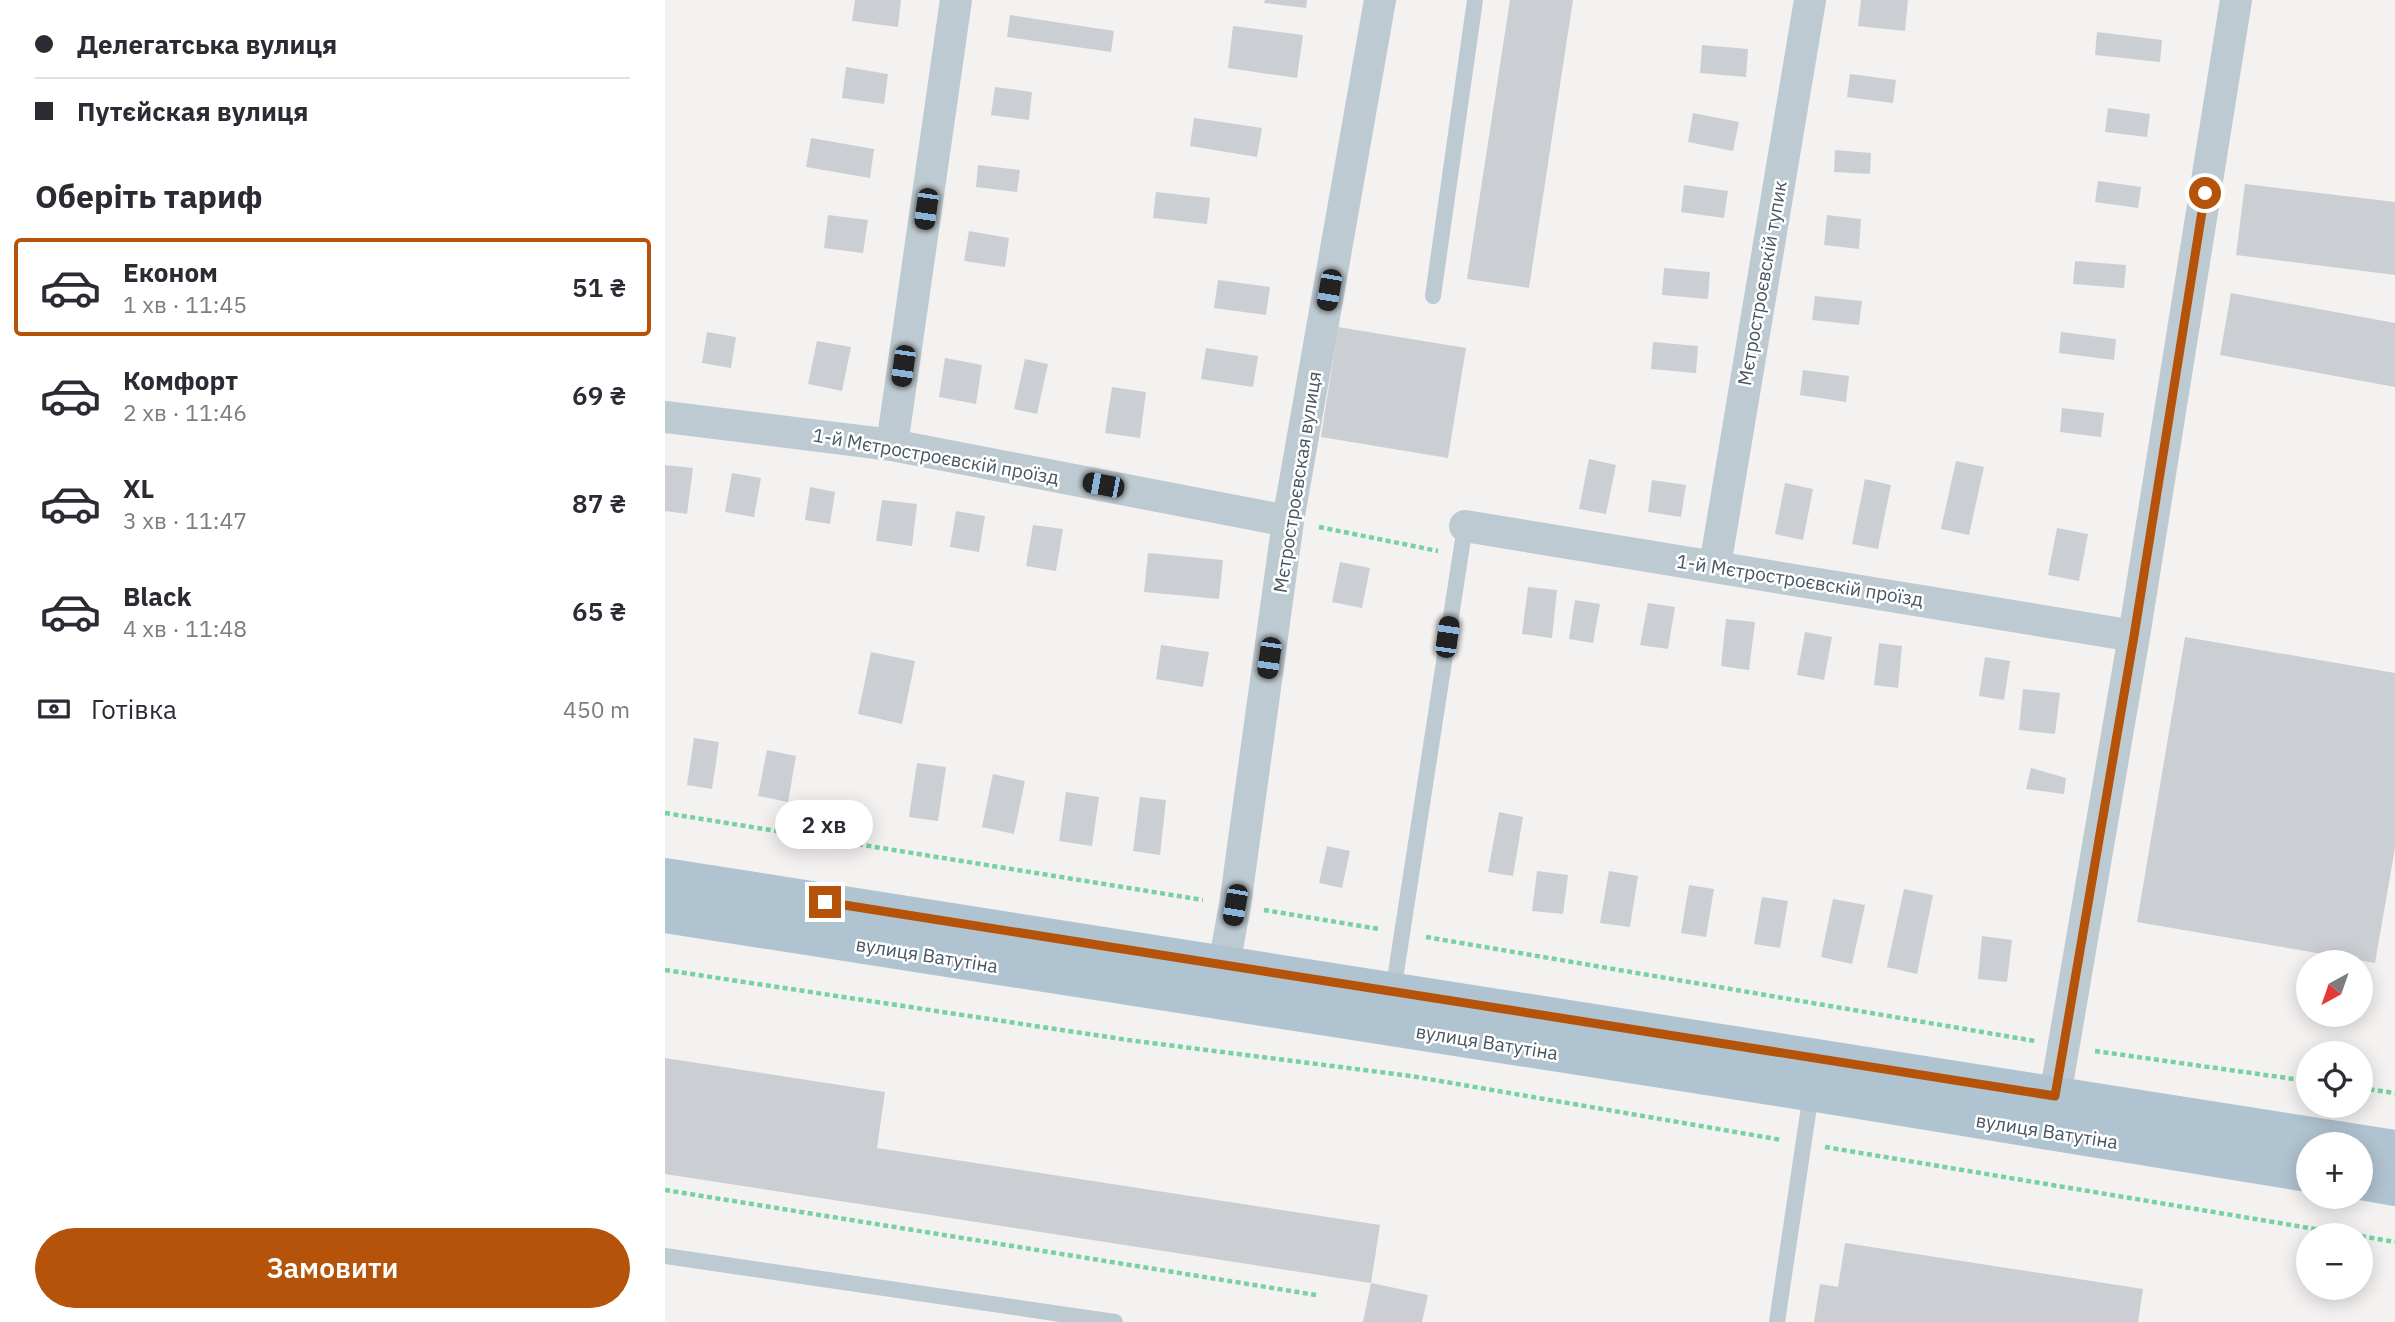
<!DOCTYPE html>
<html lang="uk">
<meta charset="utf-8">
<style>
:root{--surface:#fff;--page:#f7f7f7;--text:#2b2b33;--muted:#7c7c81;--line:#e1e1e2;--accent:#b45309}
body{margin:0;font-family:"IBM Plex Sans",sans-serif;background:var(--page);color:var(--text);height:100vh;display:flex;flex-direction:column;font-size:26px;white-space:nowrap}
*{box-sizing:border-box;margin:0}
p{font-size:23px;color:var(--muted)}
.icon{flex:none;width:38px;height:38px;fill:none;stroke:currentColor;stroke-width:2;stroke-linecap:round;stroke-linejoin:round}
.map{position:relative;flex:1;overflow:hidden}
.side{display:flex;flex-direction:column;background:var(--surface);width:665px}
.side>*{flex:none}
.hud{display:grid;align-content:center;height:154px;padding:0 35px;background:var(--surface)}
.needle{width:46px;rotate:220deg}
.controls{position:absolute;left:1631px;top:950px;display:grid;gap:14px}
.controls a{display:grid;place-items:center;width:77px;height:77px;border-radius:50%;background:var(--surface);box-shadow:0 4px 18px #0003;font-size:35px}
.end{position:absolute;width:32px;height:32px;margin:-16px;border:9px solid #b45309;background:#fff;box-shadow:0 0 0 4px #fff}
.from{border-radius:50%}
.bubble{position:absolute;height:49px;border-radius:24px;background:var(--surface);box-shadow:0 4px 18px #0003;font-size:23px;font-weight:600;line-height:49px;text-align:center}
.car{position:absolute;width:21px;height:42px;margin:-21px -10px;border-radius:9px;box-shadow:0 0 5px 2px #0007;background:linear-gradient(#222 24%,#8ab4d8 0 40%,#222 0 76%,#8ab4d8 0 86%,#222 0)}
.hud b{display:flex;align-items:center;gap:24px;height:66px;font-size:26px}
.hud b+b{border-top:2px solid var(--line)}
.hud i{width:18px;height:18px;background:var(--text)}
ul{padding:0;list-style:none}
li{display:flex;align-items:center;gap:21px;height:98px;margin:0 14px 10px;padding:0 21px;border:4px solid transparent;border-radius:7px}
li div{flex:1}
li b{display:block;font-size:26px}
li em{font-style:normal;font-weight:600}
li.selected{border-color:var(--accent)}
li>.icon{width:63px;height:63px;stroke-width:1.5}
h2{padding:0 35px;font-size:32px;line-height:84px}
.pay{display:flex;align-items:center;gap:18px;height:77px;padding:0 35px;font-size:26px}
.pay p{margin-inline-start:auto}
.primary-button{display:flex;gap:14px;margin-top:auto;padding:14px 35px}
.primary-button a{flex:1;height:80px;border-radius:42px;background:var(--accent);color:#fff;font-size:28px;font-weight:600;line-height:80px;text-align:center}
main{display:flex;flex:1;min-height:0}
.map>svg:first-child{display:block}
</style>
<main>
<section class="side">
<div class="hud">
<b><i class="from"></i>Делегатська вулиця</b>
<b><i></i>Путєйская вулиця</b>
</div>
<h2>Оберіть тариф</h2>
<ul>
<li class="selected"><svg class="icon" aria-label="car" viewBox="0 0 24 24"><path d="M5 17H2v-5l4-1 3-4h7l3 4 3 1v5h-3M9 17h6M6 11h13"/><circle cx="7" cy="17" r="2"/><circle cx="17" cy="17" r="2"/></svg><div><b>Економ</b><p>1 хв · 11:45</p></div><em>51 ₴</em></li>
<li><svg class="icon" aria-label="car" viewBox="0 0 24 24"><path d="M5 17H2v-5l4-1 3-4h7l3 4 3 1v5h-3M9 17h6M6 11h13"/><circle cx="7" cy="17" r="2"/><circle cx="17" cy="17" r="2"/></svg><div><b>Комфорт</b><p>2 хв · 11:46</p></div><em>69 ₴</em></li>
<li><svg class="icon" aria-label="car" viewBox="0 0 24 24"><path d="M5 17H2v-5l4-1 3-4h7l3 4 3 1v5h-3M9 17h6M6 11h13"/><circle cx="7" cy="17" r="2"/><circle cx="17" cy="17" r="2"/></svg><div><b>XL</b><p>3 хв · 11:47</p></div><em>87 ₴</em></li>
<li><svg class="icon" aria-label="car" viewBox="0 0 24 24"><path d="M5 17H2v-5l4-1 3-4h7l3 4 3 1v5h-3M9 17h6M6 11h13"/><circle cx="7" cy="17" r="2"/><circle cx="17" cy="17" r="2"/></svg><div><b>Black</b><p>4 хв · 11:48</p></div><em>65 ₴</em></li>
</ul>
<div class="pay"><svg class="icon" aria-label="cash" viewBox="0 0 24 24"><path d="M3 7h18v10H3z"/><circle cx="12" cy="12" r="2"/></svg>Готівка<p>450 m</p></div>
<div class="primary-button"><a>Замовити</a></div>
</section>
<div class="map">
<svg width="1730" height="1322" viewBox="0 0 1730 1322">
<rect width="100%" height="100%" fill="#f4f1f1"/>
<!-- building -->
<path fill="#cbcfd4" d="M190 0H236L233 27 187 21Z
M600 0H642L641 8 599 3Z
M845 0H908L864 288 802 279Z
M1196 0H1243L1240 31 1193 26Z
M345 15 449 31 446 52 342 37Z
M568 26 638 35 632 78 563 68Z
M1432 32 1497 40 1495 62 1430 55Z
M1037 45 1083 49 1081 77 1035 73Z
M181 67 223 74 219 104 177 98Z
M1185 74 1231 80 1228 103 1182 97Z
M330 87 367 92 364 120 326 115Z
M1443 108 1485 114 1482 137 1440 132Z
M1028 113 1074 122 1068 151 1023 142Z
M529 118 597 128 592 157 525 146Z
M146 138 209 149 205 178 141 167Z
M1170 150 1206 153 1205 174 1169 172Z
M313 165 355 170 352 192 311 187Z
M1433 181 1476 187 1473 208 1430 202Z
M1580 184 1730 202V275L1571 255Z
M1019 185 1063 191 1059 218 1016 212Z
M491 192 545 198 542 224 488 218Z
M163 215 203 220 198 253 159 248Z
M1162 215 1196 219 1194 249 1159 245Z
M304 231 344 238 340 267 299 261Z
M1410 261 1461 265 1459 288 1408 284Z
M999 268 1045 272 1043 299 997 295Z
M553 280 605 287 601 315 549 308Z
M1566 293 1730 323V387L1555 355Z
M1150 296 1197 301 1194 325 1147 320Z
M673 327 801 348 783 458 656 437Z
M42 332 71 337 66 368 37 363Z
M1396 332 1451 339 1449 360 1394 353Z
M152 341 186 347 177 391 143 384Z
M988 342 1033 346 1031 373 986 369Z
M541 348 593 356 588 387 536 379Z
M280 358 317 365 311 404 274 397Z
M360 359 383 364 372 414 349 409Z
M1138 370 1184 376 1181 402 1135 395Z
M447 387 481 392 475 438 440 433Z
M1397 408 1439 413 1436 437 1395 432Z
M924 459 951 465 941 514 914 509Z
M1291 461 1319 467 1304 535 1276 529Z
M0 465 28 468 22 514 0 511Z
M67 473 96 478 89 517 60 512Z
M1200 479 1226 485 1213 549 1187 544Z
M987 480 1021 485 1016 517 983 512Z
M1120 483 1148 489 1138 540 1110 534Z
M145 487 170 492 165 524 140 520Z
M217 500 252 504 247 546 211 541Z
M291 511 320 516 314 552 285 547Z
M368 525 398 529 391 571 361 566Z
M1392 528 1423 534 1414 581 1383 575Z
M483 553 558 560 554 599 479 592Z
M675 562 705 568 697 608 667 602Z
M863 587 892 590 887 638 857 634Z
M910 600 935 604 928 643 904 639Z
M983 603 1010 607 1003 649 975 645Z
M1061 619 1090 622 1084 670 1056 666Z
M1140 632 1167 637 1159 680 1132 675Z
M1520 637 1730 673V848L1710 963 1472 922Z
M1214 643 1237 646 1233 688 1209 685Z
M496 645 544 652 538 687 491 679Z
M206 652 250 661 237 724 193 714Z
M1320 657 1345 661 1339 700 1314 696Z
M1358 689 1395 693 1390 734 1354 730Z
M29 738 54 742 47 789 22 785Z
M102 750 131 756 123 802 93 796Z
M252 763 281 767 273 821 244 817Z
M1366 768 1401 778 1399 794 1361 789Z
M328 774 360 781 349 834 317 827Z
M401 792 434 797 427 846 394 841Z
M475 797 501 800 495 855 468 851Z
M834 812 858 817 848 876 823 872Z
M662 846 685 851 677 888 654 883Z
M872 871 903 875 898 914 867 911Z
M944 871 973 876 965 927 935 923Z
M1024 885 1049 889 1041 937 1016 933Z
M1239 889 1268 895 1252 974 1222 967Z
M1097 897 1123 901 1115 948 1089 944Z
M1168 899 1200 905 1187 964 1156 957Z
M1317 936 1347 940 1342 982 1313 979Z
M0 1058 220 1092 212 1148 715 1225 706 1283 0 1174Z
M1180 1243 1478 1289 1473 1322H1149L1155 1284 1173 1287Z
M706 1283 763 1295 757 1322H698Z"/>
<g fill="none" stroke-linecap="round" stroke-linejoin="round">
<!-- path -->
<path stroke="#74d39e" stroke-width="4.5" stroke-dasharray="5 3.5" stroke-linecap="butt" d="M654 527 773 551
M0 813 538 900
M599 910 714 929
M761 937 1370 1041
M0 970 463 1040 746 1076 1117 1140
M1430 1051 1643 1081
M1696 1088 1730 1093
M1160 1147 1692 1236
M0 1190 651 1295
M1696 1236 1730 1242"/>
<!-- lane -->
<path stroke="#becad1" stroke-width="16" d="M768 296 810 0
M728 992 800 526
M0 1256 450 1322
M1112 1322 1146 1093"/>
<!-- street -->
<path stroke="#becad1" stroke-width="32" d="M0 417 227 445 623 521
M227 445 291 0
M800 526 1469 636
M1050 566 1145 0
M559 965 570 905 623 521 715 0
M1390 1096 1469 636 1571 0"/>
<!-- primary -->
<path stroke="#b0c3d1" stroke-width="38" d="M0 877 1730 1149
M0 914 1157 1094 1643 1173
M1696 1181 1730 1187"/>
</g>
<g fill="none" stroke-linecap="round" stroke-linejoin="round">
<!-- route -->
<path stroke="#b45309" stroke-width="9" d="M160 902 1390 1096 1469 636 1540 193"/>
</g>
<g text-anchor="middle" stroke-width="5" stroke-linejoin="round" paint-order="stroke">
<!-- street labels -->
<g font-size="19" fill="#485660" stroke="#fff">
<text transform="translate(1097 283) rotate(-80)" y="7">Мєтростроєвскій тупик</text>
<text transform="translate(271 456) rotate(10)" y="7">1-й Мєтростроєвскій проїзд</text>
<text transform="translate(632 482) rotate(-81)" y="7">Мєтростроєвская вулиця</text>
<text transform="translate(1135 580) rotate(9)" y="7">1-й Мєтростроєвскій проїзд</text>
<text transform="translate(262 955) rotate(9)" y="7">вулиця Ватутіна</text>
<text transform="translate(822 1042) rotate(9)" y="7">вулиця Ватутіна</text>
<text transform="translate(1382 1131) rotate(9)" y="7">вулиця Ватутіна</text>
</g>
</g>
</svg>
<div class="controls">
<a><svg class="needle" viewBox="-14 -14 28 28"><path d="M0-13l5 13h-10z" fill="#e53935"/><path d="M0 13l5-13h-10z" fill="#7c7c81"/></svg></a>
<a><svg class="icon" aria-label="locate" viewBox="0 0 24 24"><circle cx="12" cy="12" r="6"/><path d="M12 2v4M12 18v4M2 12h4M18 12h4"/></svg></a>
<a>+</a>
<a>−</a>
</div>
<i class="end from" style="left:1540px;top:193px"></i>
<i class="end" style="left:160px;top:902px"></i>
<div class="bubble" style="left:110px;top:800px;width:98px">2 хв</div>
<i class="car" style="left:261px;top:209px;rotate:188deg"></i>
<i class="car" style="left:664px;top:290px;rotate:190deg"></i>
<i class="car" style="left:238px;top:366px;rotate:188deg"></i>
<i class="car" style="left:438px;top:485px;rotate:281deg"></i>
<i class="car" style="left:782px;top:637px;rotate:8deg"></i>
<i class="car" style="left:604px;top:658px;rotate:188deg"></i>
<i class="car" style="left:570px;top:905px;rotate:190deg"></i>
</div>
</main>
